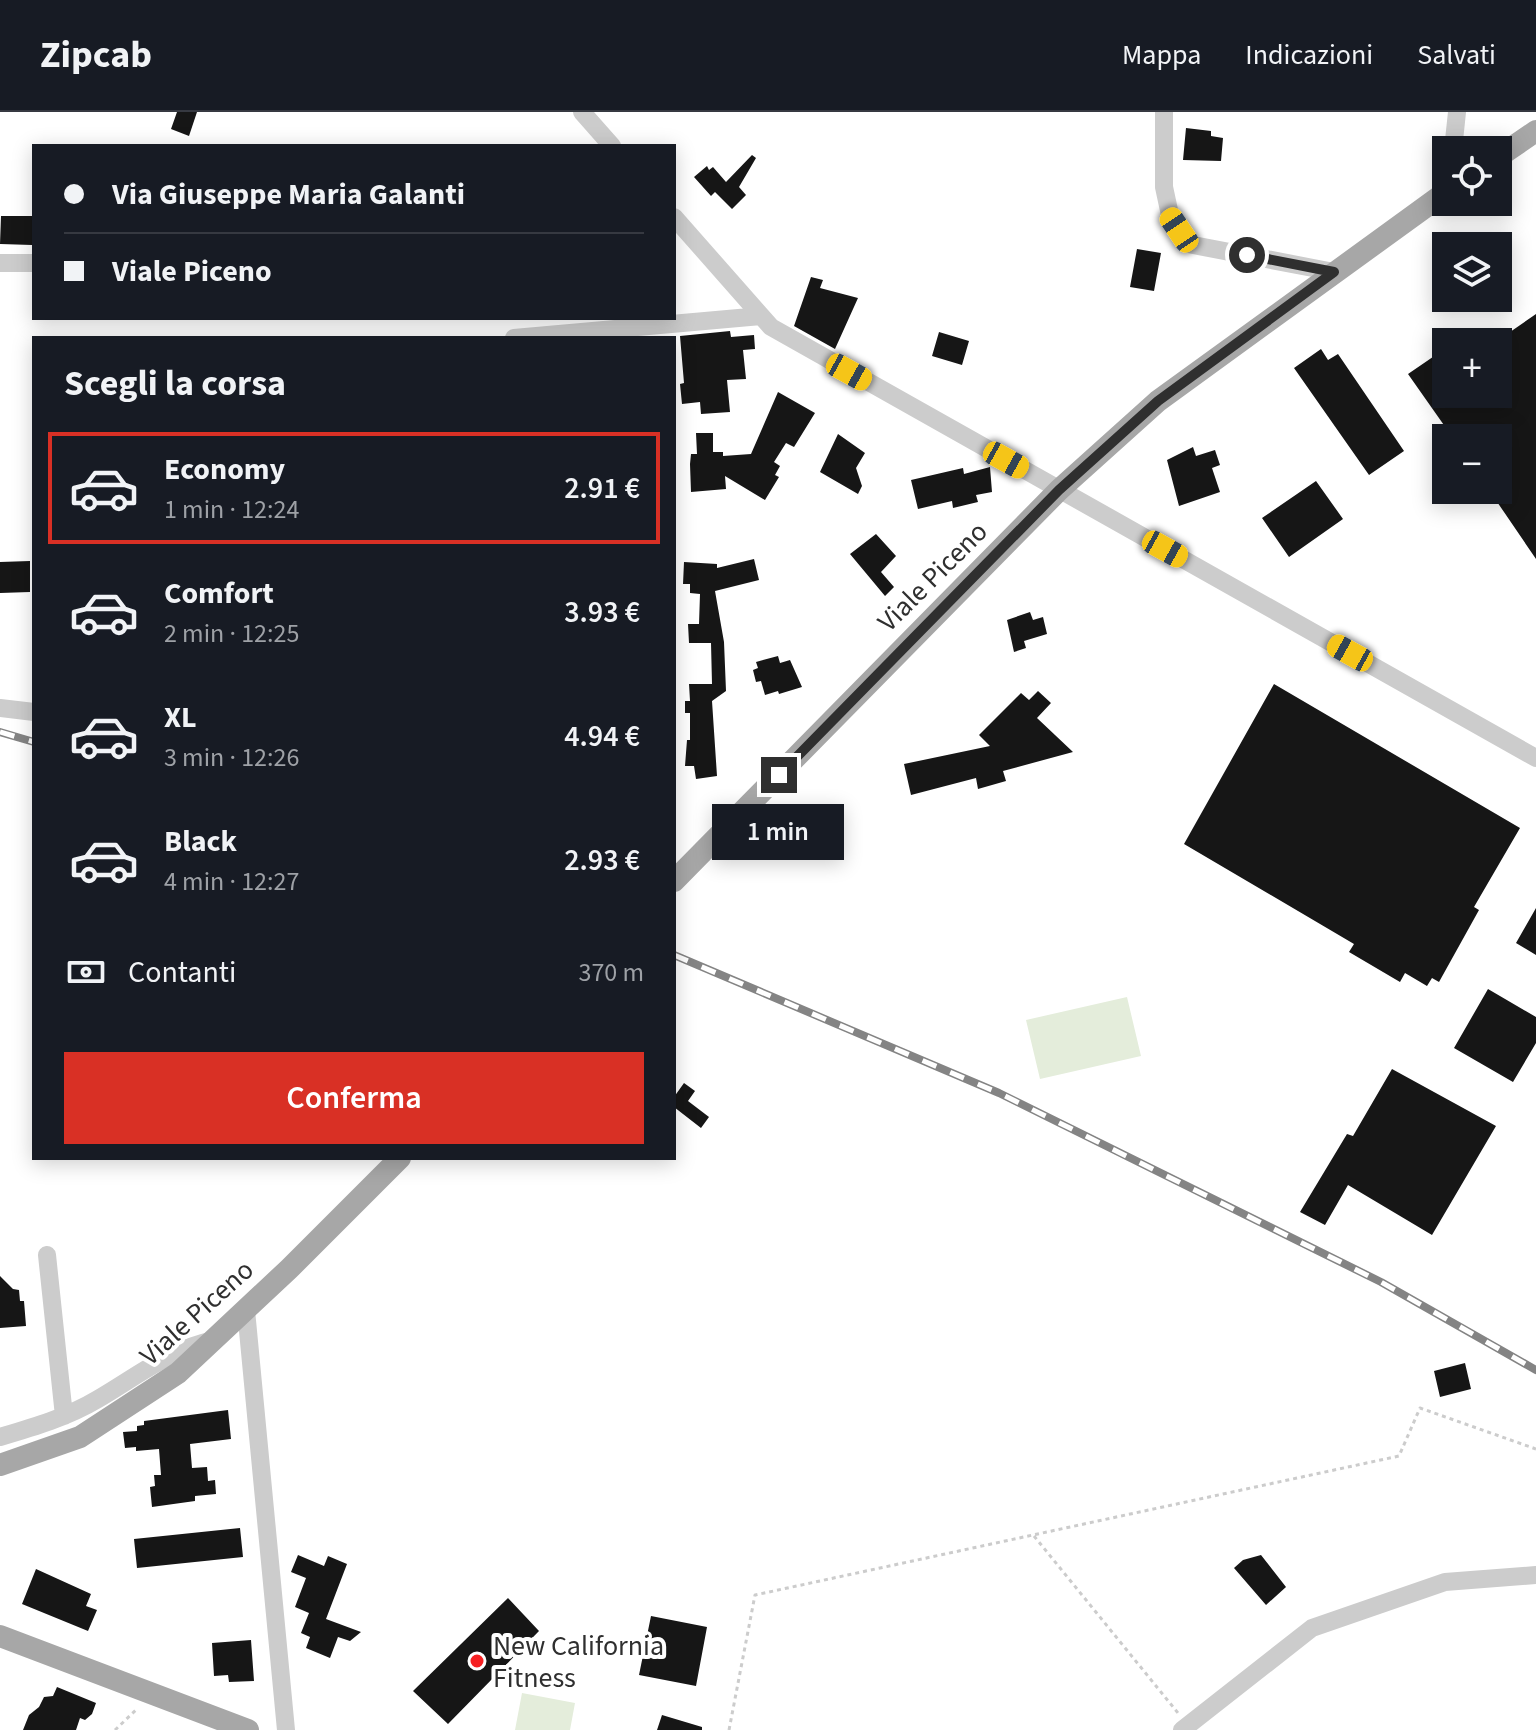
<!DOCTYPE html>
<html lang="it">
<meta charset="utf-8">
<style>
:root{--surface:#171b24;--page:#20242c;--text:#f1f3f6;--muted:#9ea1a6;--line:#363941;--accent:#d93025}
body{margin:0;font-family:"Source Sans 3",sans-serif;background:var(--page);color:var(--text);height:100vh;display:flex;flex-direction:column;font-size:30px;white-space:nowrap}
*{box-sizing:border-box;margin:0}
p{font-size:26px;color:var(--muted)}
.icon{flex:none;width:44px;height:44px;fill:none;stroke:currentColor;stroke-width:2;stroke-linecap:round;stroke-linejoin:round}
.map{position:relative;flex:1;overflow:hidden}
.side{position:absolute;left:32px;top:224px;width:644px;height:824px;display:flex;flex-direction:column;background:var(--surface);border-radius:0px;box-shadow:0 4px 20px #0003}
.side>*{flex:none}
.top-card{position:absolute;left:32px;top:32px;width:644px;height:176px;border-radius:0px;box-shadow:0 4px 20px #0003;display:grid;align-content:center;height:176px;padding:0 32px;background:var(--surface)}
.controls{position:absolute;left:1432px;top:24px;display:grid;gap:16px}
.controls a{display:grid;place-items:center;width:80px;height:80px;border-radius:0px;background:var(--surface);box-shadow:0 4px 20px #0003;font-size:40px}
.end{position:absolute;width:36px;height:36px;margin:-18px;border:10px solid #2f2f2f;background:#fff;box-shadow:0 0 0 4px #fff}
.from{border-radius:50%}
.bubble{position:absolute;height:56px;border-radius:0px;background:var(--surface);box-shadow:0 4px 20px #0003;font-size:26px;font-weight:600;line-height:56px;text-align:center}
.car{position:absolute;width:24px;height:48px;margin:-24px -12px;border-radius:10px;box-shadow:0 0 6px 2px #0007;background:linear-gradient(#f5c518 24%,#345 0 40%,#f5c518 0 76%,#345 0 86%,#f5c518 0)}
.top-card b{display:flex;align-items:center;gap:28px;height:76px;font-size:30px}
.top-card b+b{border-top:2px solid var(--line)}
.top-card i{width:20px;height:20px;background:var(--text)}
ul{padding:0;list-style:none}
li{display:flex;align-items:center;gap:24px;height:112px;margin:0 16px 12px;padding:0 16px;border:4px solid transparent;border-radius:0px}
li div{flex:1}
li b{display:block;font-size:30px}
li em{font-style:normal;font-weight:600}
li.current{border-color:var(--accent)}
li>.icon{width:72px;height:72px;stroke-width:1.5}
h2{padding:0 32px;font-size:36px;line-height:96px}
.pay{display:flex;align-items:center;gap:20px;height:88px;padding:0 32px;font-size:30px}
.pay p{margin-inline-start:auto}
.action{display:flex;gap:16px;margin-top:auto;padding:16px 32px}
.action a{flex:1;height:92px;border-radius:0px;background:var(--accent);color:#fff;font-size:32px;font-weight:600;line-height:92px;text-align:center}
header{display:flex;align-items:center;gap:48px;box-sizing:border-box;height:112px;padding:0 40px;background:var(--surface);border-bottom:2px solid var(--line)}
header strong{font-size:38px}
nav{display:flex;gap:44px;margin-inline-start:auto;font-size:28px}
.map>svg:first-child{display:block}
</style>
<header>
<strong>Zipcab</strong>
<nav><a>Mappa</a><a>Indicazioni</a><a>Salvati</a></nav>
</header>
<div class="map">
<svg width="1536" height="1618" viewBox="0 0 1536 1618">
<rect width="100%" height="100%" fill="#fff"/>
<!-- green -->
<path fill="#e4eddb" d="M1127 885 1141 944 1040 967 1026 908Z
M522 1581 575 1591 570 1618H515Z"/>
<!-- building -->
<path fill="#161616" d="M177 0H197L189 24 171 17Z
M1186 16 1211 19V24L1223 26 1221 49 1183 48Z
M752 43 756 46 739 75 746 83 732 97 715 80 711 84 694 65 707 54 709 58 713 55 726 70Z
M1 104H32V133L0 132Z
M1137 137 1161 141 1154 179 1130 175Z
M811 165 823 168 820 176 858 186 835 237 794 214Z
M1536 202V447L1489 378H1498V326H1453L1408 262 1446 236V282H1498V255L1509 247 1497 229Z
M730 219 731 225 754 223 755 237 743 238 746 267 727 268 730 300 701 302 700 290 682 292 680 272 684 271 680 224Z
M939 220 969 229 962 253 932 244Z
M1321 237 1328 248 1338 242 1404 339 1369 363 1294 256Z
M778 280 815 301 794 335 786 331 774 350 780 354 775 363 779 365 765 388 725 364 726 377 691 380 690 352 691 342H697L696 321H713V340H723V344L751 342Z
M838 322 865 341 856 356 862 374 858 382 820 360Z
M1193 335 1196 344 1215 338 1220 353 1212 356 1220 380 1179 394 1167 348Z
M990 355 992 380 976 383 978 390 953 396 952 389 918 397 911 368 963 356 964 362Z
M1316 369 1343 407 1289 445 1262 406Z
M876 422 896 444 881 460 894 475 885 484 850 442Z
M754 447 759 468 715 479 724 530 726 579 712 589 717 664 696 667 694 654H685L687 628H690V601H685V589H690L689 572H712L711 531H689L688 512H699L700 482 690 481V472H683L684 450 717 452V456Z
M30 449V480L0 481V450Z
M1030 500 1033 508 1043 505 1047 522 1024 529 1026 536 1014 540 1007 508Z
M778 544 780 551 790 548 802 575 779 582 778 579 765 583 761 569 756 570 753 558 758 556 756 550Z
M1274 572 1520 716 1474 795 1479 798 1439 870 1432 866 1427 874 1405 861 1400 870 1349 840 1354 832 1184 732Z
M1038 579 1051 591 1037 606 1073 640 1003 659 1006 669 978 677 976 666 911 683 904 652 990 634 979 623 1021 581 1029 588Z
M1536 796V843L1516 831Z
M1488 877 1536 905V931L1513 970 1454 936Z
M1392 957 1496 1014 1432 1123 1348 1073 1325 1113 1300 1100 1347 1022 1353 1024Z
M684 971 695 979 688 989 709 1005 701 1016 674 995V985Z
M0 1164 13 1177 19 1178 20 1189H24L26 1214 0 1216Z
M1465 1251 1471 1277 1440 1285 1434 1259Z
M228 1298 231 1327 190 1332 192 1356 207 1355 208 1369 215 1368 216 1382 195 1384V1389L152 1395 150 1375 155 1374 154 1363H161L159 1337 136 1339V1335L125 1336 123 1320 137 1319V1314L144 1313V1309Z
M240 1416 243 1445 137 1456 134 1427Z
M298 1443 324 1454 328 1444 347 1452 326 1507 361 1520 350 1529 338 1525 330 1546 306 1536 310 1525 301 1521 309 1501 295 1495 306 1466 291 1460Z
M1261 1443 1286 1475 1266 1493 1234 1456 1243 1448Z
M36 1457 91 1482 86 1494 97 1498 88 1519 22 1492Z
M508 1486 539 1519 448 1612 413 1579Z
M651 1504 707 1515 696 1574 639 1563Z
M251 1528 254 1569 229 1570 228 1563 214 1564 212 1531Z
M57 1575 96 1591 92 1602 85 1608 80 1606 76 1618H23L29 1603 39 1595 44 1585 53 1584Z
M662 1603 702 1615V1618H657Z"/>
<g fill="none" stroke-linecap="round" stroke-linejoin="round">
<!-- path -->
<path stroke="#ccc" stroke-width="3" stroke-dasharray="4 4" stroke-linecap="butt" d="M1034 1424 1178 1601
M115 1618 137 1597
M729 1618 755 1483 1399 1344 1420 1296 1536 1337"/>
<!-- minor -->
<path stroke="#ccc" stroke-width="18" d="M582 0 612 34
M1164 0V75L1170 103 1188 132 1334 160
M1453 38 1457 0
M674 105 771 215 1536 646
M0 151H34
M514 226 761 204
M0 596 34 600
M47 1143 64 1304
M246 1198 286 1618
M0 1325C34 1315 68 1305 98 1287 136 1265 170 1237 214 1228
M1182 1618 1312 1516 1445 1470 1536 1463"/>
<!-- major -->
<path stroke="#a7a7a7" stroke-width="22" d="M1498 45 1536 19
M674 769 1059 378 1158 289 1446 80
M0 1353 80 1325 178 1261 289 1157 400 1046
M0 1524 248 1618"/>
<!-- rail casing -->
<g stroke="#848484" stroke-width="8">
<path id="rail" d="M0 620 34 630
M674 843 999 981 1381 1170 1536 1258"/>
</g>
<!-- rail -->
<use href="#rail" stroke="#fff" stroke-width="5" stroke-dasharray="15" stroke-linecap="butt"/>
</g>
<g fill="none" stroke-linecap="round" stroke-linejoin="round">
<!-- route -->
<path stroke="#2f2f2f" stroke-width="10" d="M779 663 1059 378 1158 289 1334 160 1247 143"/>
</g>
<!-- markers -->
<circle fill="#f62022" stroke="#fff" stroke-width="3" cx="477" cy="1549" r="8"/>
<g text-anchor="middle" stroke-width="8" stroke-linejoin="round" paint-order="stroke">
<!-- street labels -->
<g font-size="28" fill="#2f2f2f" stroke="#fff">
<text transform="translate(932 464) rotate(-45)" y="10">Viale Piceno</text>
<text transform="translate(196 1200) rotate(-42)" y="10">Viale Piceno</text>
</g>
<!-- poi labels -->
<g font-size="28" fill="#2f2f2f" stroke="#fff" text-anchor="start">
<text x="493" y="1543">New California<tspan x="493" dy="32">Fitness</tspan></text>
</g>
</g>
</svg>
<div class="controls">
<a><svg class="icon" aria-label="locate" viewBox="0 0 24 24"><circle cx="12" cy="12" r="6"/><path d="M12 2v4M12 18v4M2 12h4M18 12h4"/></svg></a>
<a><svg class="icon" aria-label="layers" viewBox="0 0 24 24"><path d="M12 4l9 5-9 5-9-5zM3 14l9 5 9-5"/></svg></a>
<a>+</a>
<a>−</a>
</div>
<i class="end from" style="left:1247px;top:143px"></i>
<i class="end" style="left:779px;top:663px"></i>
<div class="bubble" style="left:712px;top:692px;width:132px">1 min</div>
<i class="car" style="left:1179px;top:118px;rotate:326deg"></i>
<i class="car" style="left:849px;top:260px;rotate:119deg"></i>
<i class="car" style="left:1006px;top:348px;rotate:119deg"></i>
<i class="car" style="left:1165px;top:437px;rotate:119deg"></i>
<i class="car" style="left:1350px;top:541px;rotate:299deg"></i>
<div class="top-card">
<b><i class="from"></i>Via Giuseppe Maria Galanti</b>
<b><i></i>Viale Piceno</b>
</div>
<section class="side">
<h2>Scegli la corsa</h2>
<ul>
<li class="current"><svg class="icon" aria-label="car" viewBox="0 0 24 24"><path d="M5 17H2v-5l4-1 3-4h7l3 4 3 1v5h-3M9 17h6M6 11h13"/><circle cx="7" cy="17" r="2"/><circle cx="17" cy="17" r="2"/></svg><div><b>Economy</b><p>1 min · 12:24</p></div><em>2.91 €</em></li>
<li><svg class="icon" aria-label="car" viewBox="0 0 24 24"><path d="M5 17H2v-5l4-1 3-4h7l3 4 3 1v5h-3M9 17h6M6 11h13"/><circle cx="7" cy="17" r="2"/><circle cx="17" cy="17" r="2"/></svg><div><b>Comfort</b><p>2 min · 12:25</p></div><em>3.93 €</em></li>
<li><svg class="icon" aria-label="car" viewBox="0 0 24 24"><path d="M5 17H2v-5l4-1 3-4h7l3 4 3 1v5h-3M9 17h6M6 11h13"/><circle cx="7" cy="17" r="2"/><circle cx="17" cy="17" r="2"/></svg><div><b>XL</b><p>3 min · 12:26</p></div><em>4.94 €</em></li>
<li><svg class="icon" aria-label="car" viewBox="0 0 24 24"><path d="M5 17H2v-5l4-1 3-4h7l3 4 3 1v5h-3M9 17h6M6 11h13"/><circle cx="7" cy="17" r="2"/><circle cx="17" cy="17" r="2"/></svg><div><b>Black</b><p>4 min · 12:27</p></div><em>2.93 €</em></li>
</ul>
<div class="pay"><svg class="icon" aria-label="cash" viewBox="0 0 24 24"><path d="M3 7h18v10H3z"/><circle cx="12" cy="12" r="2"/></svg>Contanti<p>370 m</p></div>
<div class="action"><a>Conferma</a></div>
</section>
</div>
